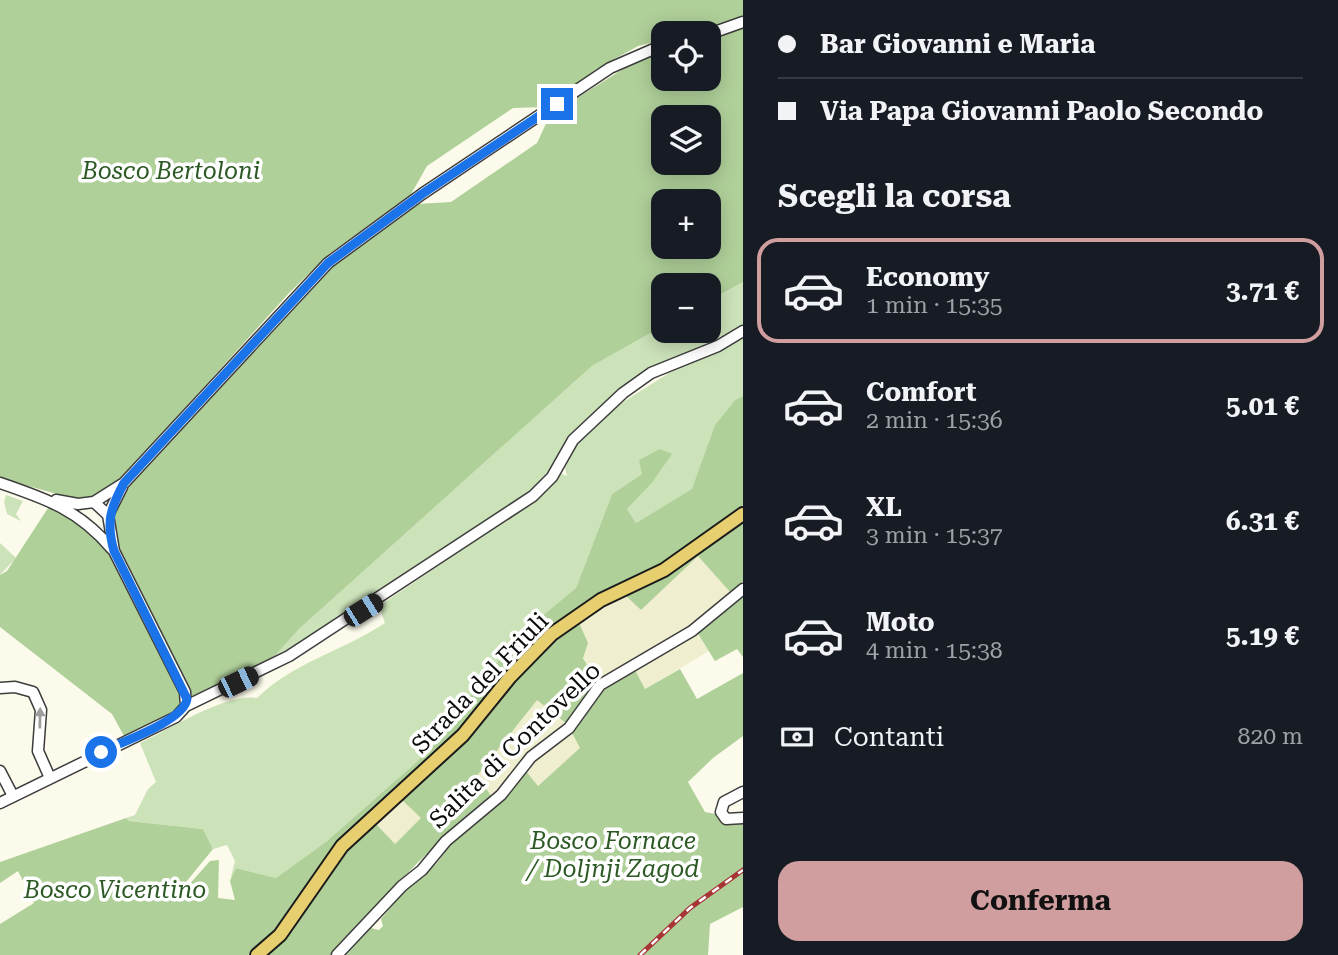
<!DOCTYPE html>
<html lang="it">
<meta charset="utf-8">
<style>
:root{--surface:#171b24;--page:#242831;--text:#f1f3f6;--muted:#9ea1a6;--line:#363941;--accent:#d09e9f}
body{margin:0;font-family:"Roboto Serif",serif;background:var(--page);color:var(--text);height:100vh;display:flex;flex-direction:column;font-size:26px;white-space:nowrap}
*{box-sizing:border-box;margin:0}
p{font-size:23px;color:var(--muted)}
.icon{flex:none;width:38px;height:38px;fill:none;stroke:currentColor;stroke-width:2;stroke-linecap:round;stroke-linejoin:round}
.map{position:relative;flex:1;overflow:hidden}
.drawer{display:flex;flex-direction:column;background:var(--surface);width:595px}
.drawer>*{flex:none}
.banner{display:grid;align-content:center;height:154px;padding:0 35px;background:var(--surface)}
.tools{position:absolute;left:651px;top:21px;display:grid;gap:14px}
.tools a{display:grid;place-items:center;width:70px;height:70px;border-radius:14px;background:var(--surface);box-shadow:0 4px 18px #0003;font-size:35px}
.end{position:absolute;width:32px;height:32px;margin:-16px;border:9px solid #1a73e8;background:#fff;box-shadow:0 0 0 4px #fff}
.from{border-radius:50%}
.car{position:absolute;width:21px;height:42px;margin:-21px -10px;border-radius:9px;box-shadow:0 0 5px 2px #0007;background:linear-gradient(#222 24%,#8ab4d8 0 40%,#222 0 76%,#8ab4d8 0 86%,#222 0)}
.banner b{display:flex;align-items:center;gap:24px;height:66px;font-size:26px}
.banner b+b{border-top:2px solid var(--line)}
.banner i{width:18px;height:18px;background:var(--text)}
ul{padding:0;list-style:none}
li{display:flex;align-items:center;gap:21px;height:105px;margin:0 14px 10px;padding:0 21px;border:4px solid transparent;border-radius:21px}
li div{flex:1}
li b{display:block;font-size:26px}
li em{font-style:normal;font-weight:700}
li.on{border-color:var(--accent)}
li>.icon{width:63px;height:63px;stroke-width:1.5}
h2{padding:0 35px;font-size:32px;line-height:84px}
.pay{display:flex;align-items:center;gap:18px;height:77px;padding:0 35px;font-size:26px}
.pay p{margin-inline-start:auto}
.cta{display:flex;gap:14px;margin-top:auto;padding:14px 35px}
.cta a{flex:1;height:80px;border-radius:21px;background:var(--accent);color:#111;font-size:28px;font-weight:700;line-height:80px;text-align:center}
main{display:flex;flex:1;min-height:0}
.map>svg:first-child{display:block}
</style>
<main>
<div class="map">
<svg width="743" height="955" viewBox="0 0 743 955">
<rect width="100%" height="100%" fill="#fcfaea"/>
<!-- farmland -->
<path fill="#efeece" d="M698 555 731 593 694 625 597 681 583 657 579 623 625 595 641 610Z
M697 632 709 651 645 689 634 668Z
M537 699 567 724 542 742 492 797 477 776Z
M571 731 581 748 538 786 526 771 545 749Z
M401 799 422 818 395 844 375 823Z"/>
<!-- green -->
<path fill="#cce2b9" d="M743 282V326L646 373 559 458 528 495 266 666 299 629 592 366 663 326V331H709V301Z
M743 338V396L735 400 715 425 693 489 636 523 627 509 651 484 642 474 612 494 576 588 520 634 418 762 327 841 276 878 236 868 230 881 235 861 227 845 213 849 203 829 129 821 126 818 135 815 148 789 156 782 140 743C171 729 225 693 257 698 294 662 343 651 385 623L379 606 533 502 560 473 567 476 565 468 579 440 601 416 669 373Z
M6 495 23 501 16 514 21 521 7 514 4 502Z
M0 543 16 558 0 575Z"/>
<!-- forest -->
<path fill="#b0d09a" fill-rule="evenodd" d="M0 0H743V16L690 33H663V40L638 46 595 70 545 107 513 108 427 166 410 196 329 254 289 293 117 483 90 499 78 500 0 478Z
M743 27V282L709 301V285H663V326L592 366 299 629 266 666 194 699 118 550 112 515 122 490 312 284 342 257 417 204 451 202 537 143 550 115 647 54 663 50V79H709V39ZM663 117H709V163H663ZM663 201H709V247H663Z
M743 396V506L667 563 572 612 532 643 430 762 403 784 278 930 248 955H0V924L34 903 18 871 0 883V862L126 818 129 821 203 829 213 849 182 887H187L210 861 219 860 218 898 235 900 230 881 236 868 276 878 327 841 417 762 520 634 576 588 612 494 642 474 639 460 660 449 672 454 651 484 627 509 636 523 692 489 715 425 735 400Z
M50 505 87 528 110 553 179 690V707L173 713 124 736 112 714 0 627V575L7 571Z
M743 521V582L731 593 698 556 641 610 625 595 654 582Z
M743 594V657L737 649 715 661 697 632Z
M579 623 588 643 583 658 597 681 575 717 567 724 537 700 477 776 492 797C432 843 382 900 330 955H266L278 946 352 843 375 823 395 844 421 818 401 799 453 753 553 639Z
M634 668 645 689 680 669 697 699 743 673V736L713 758 688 782 705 812 716 814 725 825 743 821V907L710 924 708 955H346L371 928 379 930 383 926 381 919 409 886 436 864 453 842 487 814 526 771 538 786 580 748 571 731 598 694Z"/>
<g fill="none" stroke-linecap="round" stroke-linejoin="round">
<!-- minor casing -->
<g stroke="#3d3d3d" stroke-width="13">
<path id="minor" d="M709 34 743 22
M0 483C47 499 79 510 112 549
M122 487 108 515 114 551 185 692 186 706
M56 500 78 504 94 502 108 515
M94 502 124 483 328 263 422 194 610 68 663 45
M0 688 15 687 33 692 41 710 38 751 50 778
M186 706 289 656 533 496 552 477 573 440 623 393 651 373 718 346 743 331
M0 771 13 796
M743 792 724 802 721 812 726 819 743 818
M0 803 176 717 186 706
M337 955 402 886 422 870 446 841 501 795 531 757 569 728 600 685 692 631 743 589"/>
</g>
<!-- major casing -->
<g stroke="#1b1b1b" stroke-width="16">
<path id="major" d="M257 955 280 935 342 846 463 735 510 677 552 634 601 600 664 570 743 514"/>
</g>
<!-- minor -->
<use href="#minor" stroke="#fff" stroke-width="10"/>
<!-- major -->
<use href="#major" stroke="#e7cf70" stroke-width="12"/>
<!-- rail casing -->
<g stroke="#a83535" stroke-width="5">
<path id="rail" d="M640 955 690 908 743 870"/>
</g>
<!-- rail -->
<use href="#rail" stroke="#fff" stroke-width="2.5" stroke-dasharray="8" stroke-linecap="butt"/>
</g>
<!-- one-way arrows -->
<defs><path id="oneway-solid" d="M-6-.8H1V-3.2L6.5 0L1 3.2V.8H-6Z" transform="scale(1.75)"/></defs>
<use fill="#9d9d9d" href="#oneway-solid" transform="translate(40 718) rotate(-89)"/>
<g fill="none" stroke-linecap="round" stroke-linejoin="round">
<!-- route -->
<path stroke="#1a73e8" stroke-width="9" d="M101 752C121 742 184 721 187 699L114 551C106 523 110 509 124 483L328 263 422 194 557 104"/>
</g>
<g text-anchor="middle" stroke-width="7" stroke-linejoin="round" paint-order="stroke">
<!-- park labels -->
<g font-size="24" font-style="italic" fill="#2c5924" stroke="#fff">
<text x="171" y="179">Bosco Bertoloni</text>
<text x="613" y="849">Bosco Fornace<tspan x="613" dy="28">/ Doljnji Zagod</tspan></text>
<text x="115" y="898">Bosco Vicentino</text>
</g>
<!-- street labels -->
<g font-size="24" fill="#0a0a0a" stroke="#fff">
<text transform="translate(480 683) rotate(-46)" y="8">Strada del Friuli</text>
<text transform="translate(515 745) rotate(-44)" y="8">Salita di Contovello</text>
</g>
</g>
</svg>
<div class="tools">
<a><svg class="icon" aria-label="locate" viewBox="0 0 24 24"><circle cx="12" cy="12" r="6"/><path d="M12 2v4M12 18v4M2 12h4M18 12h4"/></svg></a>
<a><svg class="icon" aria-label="layers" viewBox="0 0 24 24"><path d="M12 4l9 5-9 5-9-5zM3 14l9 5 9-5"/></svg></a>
<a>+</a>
<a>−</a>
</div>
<i class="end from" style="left:101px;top:752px"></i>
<i class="end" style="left:557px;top:104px"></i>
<i class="car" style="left:363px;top:610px;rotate:58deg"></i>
<i class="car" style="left:238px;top:682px;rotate:64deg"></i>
</div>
<section class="drawer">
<div class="banner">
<b><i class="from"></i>Bar Giovanni e Maria</b>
<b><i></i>Via Papa Giovanni Paolo Secondo</b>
</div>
<h2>Scegli la corsa</h2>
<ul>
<li class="on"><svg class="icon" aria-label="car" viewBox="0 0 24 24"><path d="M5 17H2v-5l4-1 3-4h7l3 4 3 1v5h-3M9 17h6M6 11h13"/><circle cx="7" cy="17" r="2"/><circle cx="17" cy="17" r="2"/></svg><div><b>Economy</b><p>1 min · 15:35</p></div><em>3.71 €</em></li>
<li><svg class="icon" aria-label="car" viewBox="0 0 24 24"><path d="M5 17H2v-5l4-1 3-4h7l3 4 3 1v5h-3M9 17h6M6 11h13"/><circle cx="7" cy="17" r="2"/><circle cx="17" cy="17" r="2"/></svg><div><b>Comfort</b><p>2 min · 15:36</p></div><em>5.01 €</em></li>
<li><svg class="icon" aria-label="car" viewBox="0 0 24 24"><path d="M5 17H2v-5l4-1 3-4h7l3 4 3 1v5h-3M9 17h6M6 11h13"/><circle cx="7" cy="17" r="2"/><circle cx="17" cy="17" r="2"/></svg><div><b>XL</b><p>3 min · 15:37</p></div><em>6.31 €</em></li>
<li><svg class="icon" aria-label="car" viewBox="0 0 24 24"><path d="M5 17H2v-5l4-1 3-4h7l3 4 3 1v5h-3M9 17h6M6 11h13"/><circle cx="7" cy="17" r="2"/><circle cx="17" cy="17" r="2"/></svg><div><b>Moto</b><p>4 min · 15:38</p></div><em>5.19 €</em></li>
</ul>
<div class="pay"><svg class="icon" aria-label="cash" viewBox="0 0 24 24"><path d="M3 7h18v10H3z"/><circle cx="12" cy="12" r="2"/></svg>Contanti<p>820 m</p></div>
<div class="cta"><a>Conferma</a></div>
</section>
</main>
